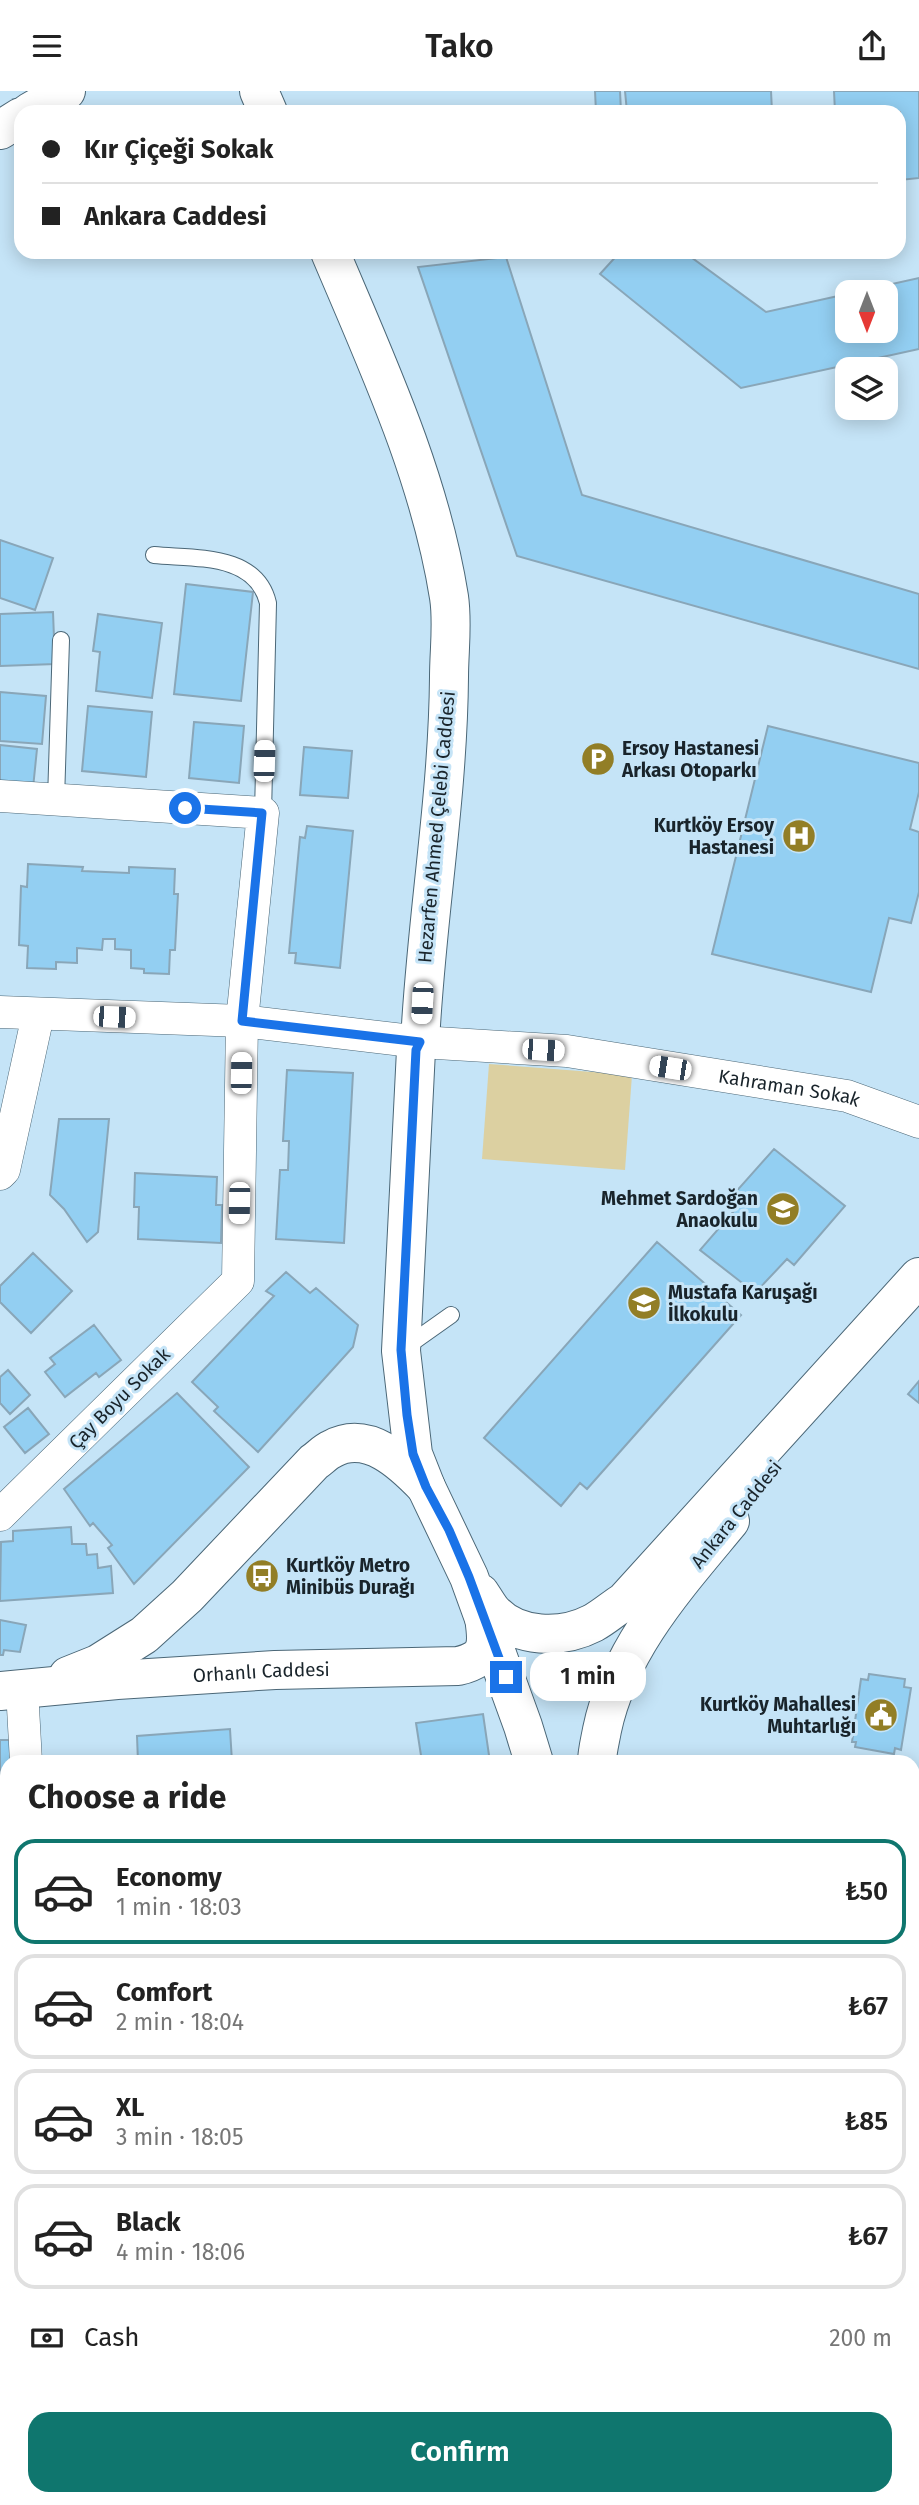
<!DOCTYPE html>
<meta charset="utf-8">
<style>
:root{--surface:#fff;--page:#f6f6f6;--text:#222;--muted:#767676;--line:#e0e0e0;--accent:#0f766e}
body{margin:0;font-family:"Fira Sans",sans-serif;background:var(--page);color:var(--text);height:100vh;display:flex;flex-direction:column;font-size:26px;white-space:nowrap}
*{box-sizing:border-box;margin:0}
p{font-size:23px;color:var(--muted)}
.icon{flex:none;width:38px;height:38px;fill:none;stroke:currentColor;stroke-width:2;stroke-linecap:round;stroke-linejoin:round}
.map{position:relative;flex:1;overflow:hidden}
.sheet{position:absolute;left:0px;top:1664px;width:920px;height:751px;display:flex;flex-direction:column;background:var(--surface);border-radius:21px 21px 0 0;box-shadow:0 4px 18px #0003}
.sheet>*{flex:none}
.hud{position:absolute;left:14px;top:14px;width:892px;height:154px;border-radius:21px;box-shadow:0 4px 18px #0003;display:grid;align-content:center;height:154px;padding:0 28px;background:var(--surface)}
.needle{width:46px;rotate:180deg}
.fabs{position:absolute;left:835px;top:189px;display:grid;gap:14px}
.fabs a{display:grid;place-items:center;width:63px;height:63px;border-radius:14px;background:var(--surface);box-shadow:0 4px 18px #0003;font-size:35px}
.end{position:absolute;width:32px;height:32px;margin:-16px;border:9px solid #1a73e8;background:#fff;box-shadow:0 0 0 4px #fff}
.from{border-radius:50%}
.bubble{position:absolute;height:49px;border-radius:21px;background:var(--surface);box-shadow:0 4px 18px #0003;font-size:23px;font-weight:600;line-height:49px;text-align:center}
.car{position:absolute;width:21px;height:42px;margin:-21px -10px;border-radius:9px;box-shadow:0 0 5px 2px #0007;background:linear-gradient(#fff 24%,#345 0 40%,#fff 0 76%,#345 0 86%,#fff 0)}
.hud b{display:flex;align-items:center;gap:24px;height:66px;font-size:26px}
.hud b+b{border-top:2px solid var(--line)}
.hud i{width:18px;height:18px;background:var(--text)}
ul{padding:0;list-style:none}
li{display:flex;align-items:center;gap:21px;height:105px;margin:0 14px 10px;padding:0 14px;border:4px solid var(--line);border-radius:21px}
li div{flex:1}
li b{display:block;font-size:26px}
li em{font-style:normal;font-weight:600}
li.active{border-color:var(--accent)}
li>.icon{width:63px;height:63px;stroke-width:1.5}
h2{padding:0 28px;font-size:32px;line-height:84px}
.pay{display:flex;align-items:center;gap:18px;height:77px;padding:0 28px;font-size:26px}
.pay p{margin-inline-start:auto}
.action{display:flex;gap:14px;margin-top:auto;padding:14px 28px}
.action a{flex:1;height:80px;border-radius:21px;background:var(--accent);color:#fff;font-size:28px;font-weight:600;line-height:80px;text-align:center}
header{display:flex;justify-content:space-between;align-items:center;height:91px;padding:0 28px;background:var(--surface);font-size:32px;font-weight:600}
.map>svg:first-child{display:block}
</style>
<header><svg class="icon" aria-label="menu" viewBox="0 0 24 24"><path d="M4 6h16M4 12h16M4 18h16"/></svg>Tako<svg class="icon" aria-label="share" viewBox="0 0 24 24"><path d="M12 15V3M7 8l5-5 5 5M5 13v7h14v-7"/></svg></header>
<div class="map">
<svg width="919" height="2414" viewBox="0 0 919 2414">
<rect width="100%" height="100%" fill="#c5e4f7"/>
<!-- green -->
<path fill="#dcd0a1" d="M489 973 632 984 625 1079 482 1068Z"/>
<!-- building -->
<path fill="#93cff2" stroke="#89a6b8" stroke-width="2" d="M595 0H620L621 21H596Z
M625 0H771L772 21H627Z
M834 0H919V87L900 89V21H835Z
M620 161H684L766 221 847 203V240H886V201H856L919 187V258L741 297 600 183Z
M506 166 582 404 919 503V578L517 465 418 176Z
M0 449 53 467 35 519 0 507Z
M186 493 253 501 241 610 174 603Z
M53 521 55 573 0 575V523Z
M98 523 162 532 152 607 96 600 100 561 93 560Z
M0 601 46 605 42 653 0 650Z
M88 615 152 621 146 686 82 680Z
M194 631 244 635 239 692 189 687Z
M768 635 919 672V701L910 738 919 741V801L911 832 889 827 871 901 712 863Z
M0 654 37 658 33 697 0 694Z
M304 656 352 660 348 707 300 704Z
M307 735 353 740 340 877 295 872 296 862H289L300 746 305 747Z
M28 773 83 776 82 780 129 782V776L175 778 174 803H178L175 859H170L169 883 144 882V878L131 877V859L115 858V848H103L102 859 77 857V872L56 871V878L27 877 28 855 19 854 21 795 27 796Z
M287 979 353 982 344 1152 276 1148 280 1079H288L289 1050H283Z
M59 1028H109L98 1141 87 1151 64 1118 50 1104Z
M774 1058 845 1115 794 1174 787 1168 755 1202 700 1159 734 1120 725 1113Z
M135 1082 217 1086 216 1114H222L221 1152 138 1148 139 1116H134Z
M657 1151 741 1224 587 1398 580 1392 561 1415 484 1347Z
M33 1162 72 1200 31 1242 0 1211V1195Z
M286 1181 310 1202 316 1197 358 1234 353 1256 258 1361 214 1320 218 1316 192 1291 274 1205 266 1200Z
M94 1234 121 1269 99 1286 96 1282 65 1306 45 1281 55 1273 50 1267Z
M8 1279 30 1304 10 1323 0 1312V1286Z
M919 1290V1312L908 1303Z
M177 1302 249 1376 134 1493 108 1457 112 1454 93 1432 90 1435 64 1398Z
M28 1317 49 1343 25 1362 4 1336Z
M71 1436 72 1453H86L87 1464 97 1463 98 1477 111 1475 113 1502 0 1510 1 1451 13 1450V1440Z
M0 1529 26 1534 20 1561 4 1559 3 1564H0Z
M869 1583 905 1588 904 1596 911 1597 901 1659 895 1657 894 1663 855 1656 856 1651H852L861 1588 868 1589Z
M483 1623 490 1671H422L416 1632Z
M230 1638 232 1671H138L137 1645Z
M0 1649H19L18 1671H7V1720H0Z
M0 1769 7 1770V1857H0Z
M914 1771 919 1773V1859L914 1858Z
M914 1923 919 1924V2100L914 2099Z
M914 2118 919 2119V2313L914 2312Z
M42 2408H145V2410L120 2414H115L114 2409 85 2414H43Z
M449 2408H569L565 2414H444Z"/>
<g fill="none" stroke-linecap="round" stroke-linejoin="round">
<!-- lane casing -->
<g stroke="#4b6777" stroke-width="18">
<path id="lane" d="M154 464C195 468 256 462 268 512L263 722
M56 709 61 549
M403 1258 451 1224
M232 2414 285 2408"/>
</g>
<!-- street casing -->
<g stroke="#4b6777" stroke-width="33">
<g id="street">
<path d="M0 705 263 722 242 930 238 1190 0 1424"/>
<path id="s1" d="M0 921 242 930 420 951 567 960 847 1005 919 1031"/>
<path d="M0 1083 4 1079 38 924"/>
<path d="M22 1598 26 1671"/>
<path d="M914 1729 919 1730"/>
<path d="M0 1904 7 1909"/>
<path d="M0 2386 7 2320"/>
<path d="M195 2408 196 2414"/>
</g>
</g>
<!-- secondary casing -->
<g stroke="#4b6777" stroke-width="40">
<g id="secondary">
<path d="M30 21 66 0"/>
<path d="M0 39 21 26"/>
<path d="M68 1585 98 1573 144 1544 187 1505 314 1371C320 1367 325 1361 332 1358 368 1338 403 1372 426 1396"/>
<path id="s2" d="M0 1600 117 1589 275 1579 458 1575C489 1568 488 1554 484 1526"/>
<path d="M835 2410 890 2412 907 2408"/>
</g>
</g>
<!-- primary casing -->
<g stroke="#4b6777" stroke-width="40">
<path id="primary" d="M259 0 268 21
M330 161C377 272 430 386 449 506 453 532 449 560 449 586 448 708 426 829 420 951L416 959 401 1260 413 1363 426 1396 469 1486 523 1635 534 1671
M480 1502C484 1508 488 1515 492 1520 517 1548 562 1548 593 1532 604 1526 614 1517 625 1510L919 1186
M597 1671C597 1661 600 1650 602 1639 619 1557 678 1493 730 1430
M833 2408 838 2414
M714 2414 719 2408"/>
</g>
<!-- lane -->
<use href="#lane" stroke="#fff" stroke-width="16"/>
<!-- street -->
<use href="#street" stroke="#fff" stroke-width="32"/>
<!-- secondary -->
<use href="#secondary" stroke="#fff" stroke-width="38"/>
<!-- primary -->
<use href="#primary" stroke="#fff" stroke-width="38"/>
</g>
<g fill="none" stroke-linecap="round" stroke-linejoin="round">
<!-- route -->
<path stroke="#1a73e8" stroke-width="9" d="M185 717 262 722 242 930 420 951 416 959 401 1259 407 1324 413 1363 426 1396 449 1439 469 1486 506 1586"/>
</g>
<!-- icons -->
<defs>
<g id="parking-disc" transform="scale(1.75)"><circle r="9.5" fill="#927e26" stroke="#c5e4f7"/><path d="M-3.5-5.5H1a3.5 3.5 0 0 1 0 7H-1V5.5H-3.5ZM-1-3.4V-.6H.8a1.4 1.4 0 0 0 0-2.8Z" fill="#fff"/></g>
<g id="hospital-disc" transform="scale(1.75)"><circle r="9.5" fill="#927e26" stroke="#c5e4f7"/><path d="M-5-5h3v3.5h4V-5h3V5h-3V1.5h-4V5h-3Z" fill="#fff"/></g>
<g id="school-disc" transform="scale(1.75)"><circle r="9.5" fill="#927e26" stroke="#c5e4f7"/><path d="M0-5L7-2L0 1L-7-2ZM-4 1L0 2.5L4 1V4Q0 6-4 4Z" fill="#fff"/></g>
<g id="bus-disc" transform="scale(1.75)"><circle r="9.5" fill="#927e26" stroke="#c5e4f7"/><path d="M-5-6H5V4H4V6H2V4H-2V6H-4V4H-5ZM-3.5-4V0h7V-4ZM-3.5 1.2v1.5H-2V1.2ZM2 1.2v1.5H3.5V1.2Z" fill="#fff"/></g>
<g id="civic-disc" transform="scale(1.75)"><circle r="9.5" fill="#927e26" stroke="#c5e4f7"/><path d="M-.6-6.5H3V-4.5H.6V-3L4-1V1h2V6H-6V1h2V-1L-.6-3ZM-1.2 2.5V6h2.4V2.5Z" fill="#fff"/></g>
</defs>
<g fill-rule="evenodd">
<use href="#parking-disc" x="598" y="668"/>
<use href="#hospital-disc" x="799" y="745"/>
<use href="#school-disc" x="783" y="1118"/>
<use href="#school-disc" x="644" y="1212"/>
<use href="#bus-disc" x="262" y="1485"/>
<use href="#civic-disc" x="881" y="1624"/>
</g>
<g text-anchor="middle" stroke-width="6" stroke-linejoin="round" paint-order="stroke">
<!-- poi labels -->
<g font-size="19" font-weight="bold" fill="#19242b" stroke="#c5e4f7" text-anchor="start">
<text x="622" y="664">Ersoy Hastanesi<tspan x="622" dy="22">Arkası Otoparkı</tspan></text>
<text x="774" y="741" text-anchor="end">Kurtköy Ersoy<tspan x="774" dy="22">Hastanesi</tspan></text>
<text x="758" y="1114" text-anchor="end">Mehmet Sardoğan<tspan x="758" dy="22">Anaokulu</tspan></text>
<text x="668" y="1208">Mustafa Karuşağı<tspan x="668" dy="22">İlkokulu</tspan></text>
<text x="286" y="1481">Kurtköy Metro<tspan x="286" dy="22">Minibüs Durağı</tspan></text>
<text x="856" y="1620" text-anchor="end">Kurtköy Mahallesi<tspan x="856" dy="22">Muhtarlığı</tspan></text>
</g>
<!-- street labels -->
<g font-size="19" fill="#19242b" stroke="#c5e4f7">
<text transform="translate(436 736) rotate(-85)" y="7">Hezarfen Ahmed Çelebi Caddesi</text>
<text dy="7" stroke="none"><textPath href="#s1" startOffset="794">Kahraman Sokak</textPath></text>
<text transform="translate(119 1307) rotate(-45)" y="7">Çay Boyu Sokak</text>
<text transform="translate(736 1423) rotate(-51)" y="7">Ankara Caddesi</text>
<text dy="7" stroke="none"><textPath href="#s2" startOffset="262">Orhanlı Caddesi</textPath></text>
</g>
</g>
</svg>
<div class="fabs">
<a><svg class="needle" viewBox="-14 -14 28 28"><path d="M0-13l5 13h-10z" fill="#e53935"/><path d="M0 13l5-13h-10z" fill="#767676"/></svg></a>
<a><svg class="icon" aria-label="layers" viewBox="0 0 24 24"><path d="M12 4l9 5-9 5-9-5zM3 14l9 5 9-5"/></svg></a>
</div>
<i class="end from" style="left:185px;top:717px"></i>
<i class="end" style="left:506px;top:1586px"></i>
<div class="bubble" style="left:530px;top:1561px;width:116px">1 min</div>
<i class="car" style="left:264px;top:670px;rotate:2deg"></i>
<i class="car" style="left:422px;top:912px;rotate:183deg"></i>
<i class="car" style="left:114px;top:926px;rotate:92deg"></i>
<i class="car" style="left:543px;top:959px;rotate:94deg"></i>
<i class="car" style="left:670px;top:977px;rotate:279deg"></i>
<i class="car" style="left:241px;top:982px;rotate:1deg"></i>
<i class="car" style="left:239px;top:1112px;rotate:181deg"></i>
<div class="hud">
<b><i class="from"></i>Kır Çiçeği Sokak</b>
<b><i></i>Ankara Caddesi</b>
</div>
<section class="sheet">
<h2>Choose a ride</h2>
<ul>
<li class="active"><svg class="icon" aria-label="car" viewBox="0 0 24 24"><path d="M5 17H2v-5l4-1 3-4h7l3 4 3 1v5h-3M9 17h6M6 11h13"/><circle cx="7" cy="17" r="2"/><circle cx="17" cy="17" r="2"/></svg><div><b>Economy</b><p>1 min · 18:03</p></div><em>₺50</em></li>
<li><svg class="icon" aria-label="car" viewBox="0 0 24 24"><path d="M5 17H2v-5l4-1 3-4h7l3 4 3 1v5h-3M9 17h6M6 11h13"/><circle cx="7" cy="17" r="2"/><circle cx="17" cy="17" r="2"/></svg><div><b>Comfort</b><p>2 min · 18:04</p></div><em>₺67</em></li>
<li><svg class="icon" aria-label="car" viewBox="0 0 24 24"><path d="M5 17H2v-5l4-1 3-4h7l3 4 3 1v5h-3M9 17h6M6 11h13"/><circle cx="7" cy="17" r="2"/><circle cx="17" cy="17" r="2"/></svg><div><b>XL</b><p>3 min · 18:05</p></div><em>₺85</em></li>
<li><svg class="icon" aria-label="car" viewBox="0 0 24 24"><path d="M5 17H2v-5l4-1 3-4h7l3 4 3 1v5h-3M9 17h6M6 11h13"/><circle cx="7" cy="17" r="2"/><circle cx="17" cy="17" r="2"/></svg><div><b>Black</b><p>4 min · 18:06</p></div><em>₺67</em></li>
</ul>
<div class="pay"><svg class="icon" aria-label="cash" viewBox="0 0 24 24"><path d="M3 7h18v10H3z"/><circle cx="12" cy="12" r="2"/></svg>Cash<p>200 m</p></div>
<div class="action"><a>Confirm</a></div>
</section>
</div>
